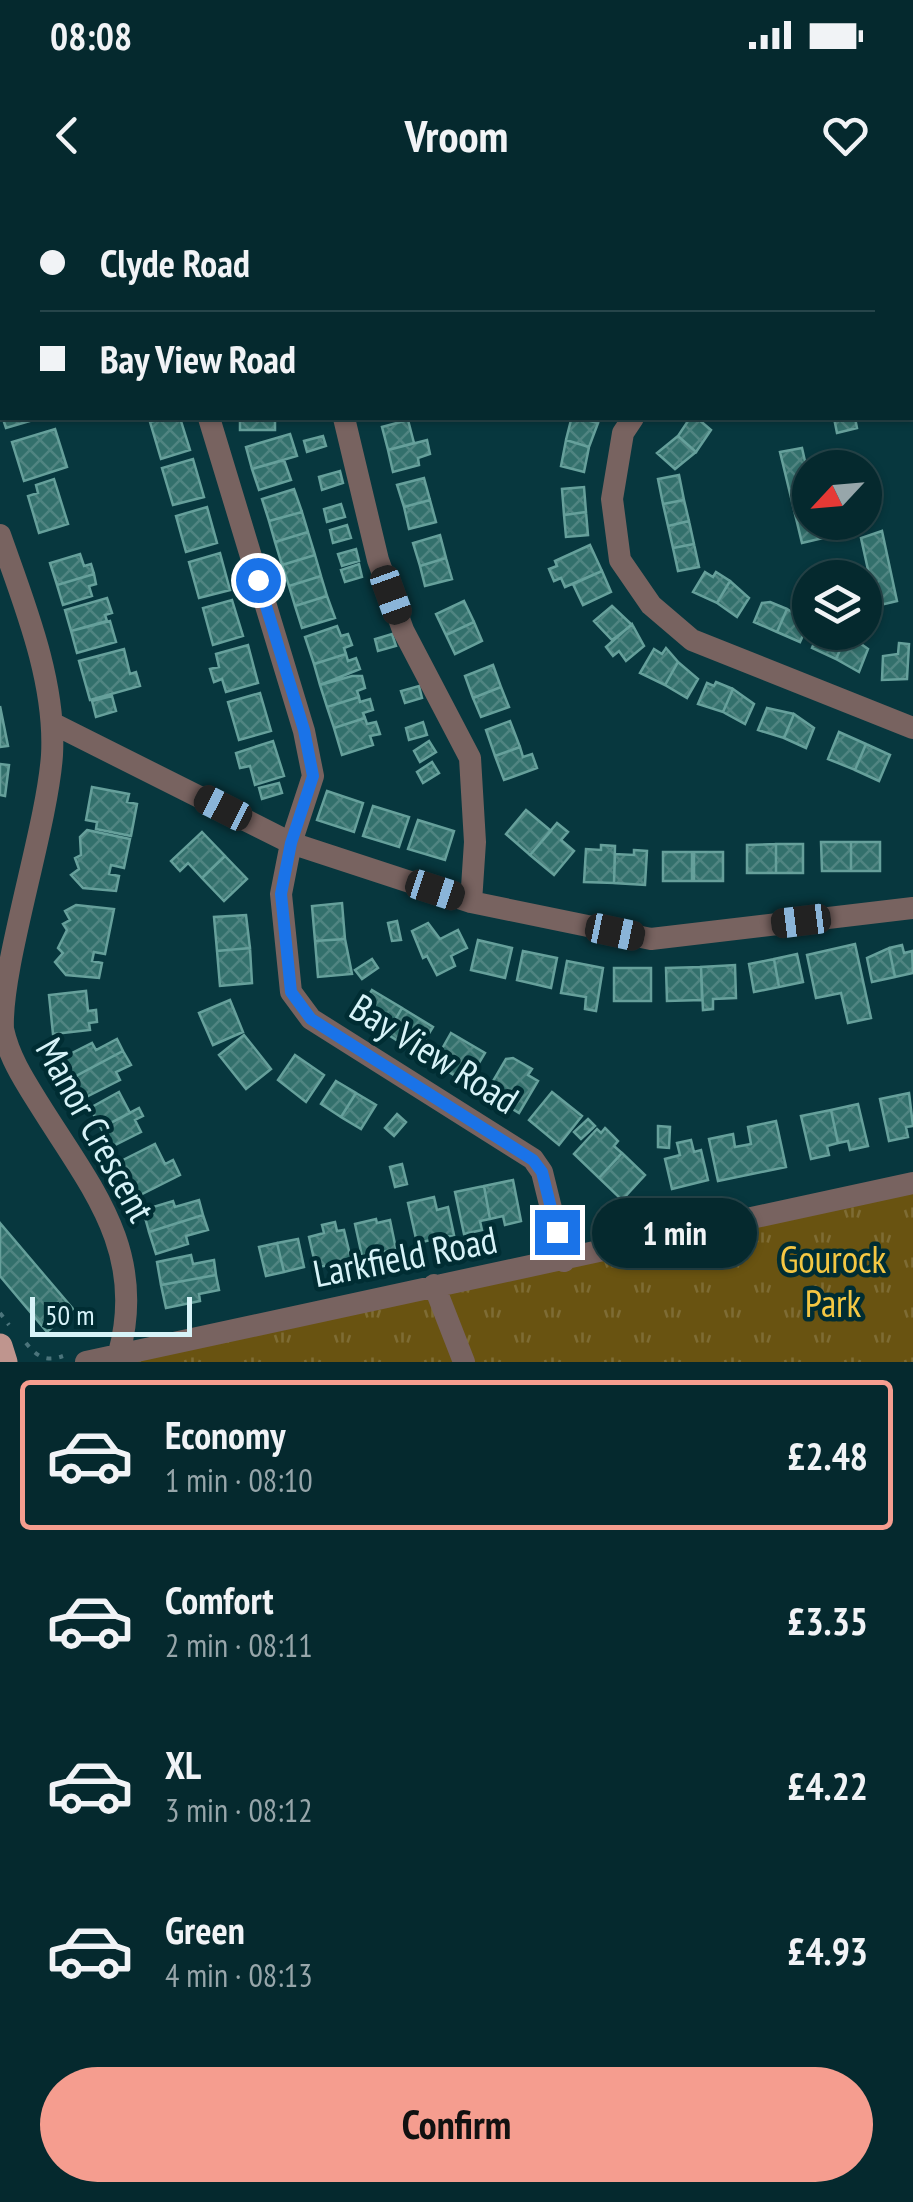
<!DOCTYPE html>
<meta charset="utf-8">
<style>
:root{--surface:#05292e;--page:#13353a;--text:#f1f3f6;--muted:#97a6aa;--line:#26454a;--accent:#f59d8f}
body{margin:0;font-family:"PT Sans Narrow",sans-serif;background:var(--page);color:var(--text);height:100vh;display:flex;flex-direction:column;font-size:38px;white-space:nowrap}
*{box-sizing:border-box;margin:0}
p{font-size:32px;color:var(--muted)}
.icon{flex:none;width:55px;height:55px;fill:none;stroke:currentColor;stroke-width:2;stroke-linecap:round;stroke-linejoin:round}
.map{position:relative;height:1162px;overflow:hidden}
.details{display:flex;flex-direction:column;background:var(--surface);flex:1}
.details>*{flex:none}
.guide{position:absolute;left:0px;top:0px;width:915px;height:220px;box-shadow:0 2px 8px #0004,0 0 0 2px var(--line);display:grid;align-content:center;height:220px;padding:0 40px;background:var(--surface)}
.needle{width:65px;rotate:244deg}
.tools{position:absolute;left:792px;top:250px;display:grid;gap:20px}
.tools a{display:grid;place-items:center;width:90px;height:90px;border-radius:50%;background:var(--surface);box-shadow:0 2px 8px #0004,0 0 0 2px var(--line);font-size:50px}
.scale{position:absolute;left:30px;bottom:25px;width:162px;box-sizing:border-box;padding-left:10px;border:5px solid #d7f3f8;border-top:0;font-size:28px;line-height:35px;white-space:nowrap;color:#d7f3f8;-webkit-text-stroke:8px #002d33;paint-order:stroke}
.end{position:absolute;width:45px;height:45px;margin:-22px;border:12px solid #1a73e8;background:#fff;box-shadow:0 0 0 5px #fff}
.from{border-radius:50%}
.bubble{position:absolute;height:70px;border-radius:35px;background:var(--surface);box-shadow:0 2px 8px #0004,0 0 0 2px var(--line);font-size:32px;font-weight:600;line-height:70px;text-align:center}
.car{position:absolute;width:30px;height:60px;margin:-30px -15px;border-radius:12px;box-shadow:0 0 8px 2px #0007;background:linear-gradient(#222 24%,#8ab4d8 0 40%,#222 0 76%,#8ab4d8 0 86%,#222 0)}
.guide b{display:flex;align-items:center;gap:35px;height:95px;font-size:38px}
.guide b+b{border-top:2px solid var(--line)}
.guide i{width:25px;height:25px;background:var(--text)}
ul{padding:18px 0 0;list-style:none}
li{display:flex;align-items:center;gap:30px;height:150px;margin:0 20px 15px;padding:0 20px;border:5px solid transparent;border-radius:10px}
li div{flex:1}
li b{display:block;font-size:38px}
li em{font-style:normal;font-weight:600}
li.selected{border-color:var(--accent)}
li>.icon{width:90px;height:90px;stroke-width:1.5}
.primary-button{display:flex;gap:20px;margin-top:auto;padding:20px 40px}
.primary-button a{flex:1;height:115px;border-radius:60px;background:var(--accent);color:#111;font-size:40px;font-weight:600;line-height:115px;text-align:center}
.status{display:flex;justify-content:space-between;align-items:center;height:70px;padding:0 50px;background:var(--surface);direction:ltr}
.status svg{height:28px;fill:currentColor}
header{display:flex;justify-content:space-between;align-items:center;height:130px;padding:0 40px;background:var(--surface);font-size:45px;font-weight:600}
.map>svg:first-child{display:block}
</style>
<div class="status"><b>08:08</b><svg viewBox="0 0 49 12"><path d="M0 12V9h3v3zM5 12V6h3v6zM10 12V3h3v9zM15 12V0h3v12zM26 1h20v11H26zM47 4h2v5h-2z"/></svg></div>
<header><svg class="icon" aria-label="back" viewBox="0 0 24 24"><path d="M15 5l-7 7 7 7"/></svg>Vroom<svg class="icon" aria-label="heart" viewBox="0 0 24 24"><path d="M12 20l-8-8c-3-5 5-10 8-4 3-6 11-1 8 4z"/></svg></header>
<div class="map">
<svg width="913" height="1162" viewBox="0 0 913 1162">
<defs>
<pattern id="grass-tufts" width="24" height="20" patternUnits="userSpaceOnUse" patternTransform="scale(2.5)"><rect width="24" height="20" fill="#695311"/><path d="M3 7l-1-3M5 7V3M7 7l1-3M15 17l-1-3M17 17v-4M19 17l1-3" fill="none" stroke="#7e6c34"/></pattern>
<pattern id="building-cross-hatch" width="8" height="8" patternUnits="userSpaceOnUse" patternTransform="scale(2.5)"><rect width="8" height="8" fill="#33706c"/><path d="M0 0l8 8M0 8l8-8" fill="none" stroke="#508582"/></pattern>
</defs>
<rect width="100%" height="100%" fill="#07373e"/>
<!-- grass -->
<path fill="url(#grass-tufts)" d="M913 983V1162H99Z"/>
<!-- building -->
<path fill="url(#building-cross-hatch)" stroke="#66a09b" stroke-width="2.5" d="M2 190V218H40L6 228 0 210Z
M165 218H180L190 250 161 259 150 222Z
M240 218H283H275V230H240Z
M578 218 598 223 589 247 566 240 571 220Z
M690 218H697L711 230 696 252 678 236Z
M834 218H855L857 228 837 233Z
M408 220 414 243 388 250 382 227Z
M55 229 67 267 24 281 12 242Z
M290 234 297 256 252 269 246 247Z
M323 236 326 246 307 252 304 241Z
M678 236 696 252 675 269 657 253Z
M427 240 430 254 418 258 419 265 393 272 388 250Z
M566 240 589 247 584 272 561 266Z
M802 248 810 283V322H819L823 338 802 343 780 252Z
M193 259 204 297 173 305 162 268Z
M284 260 291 280 259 290 252 269Z
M340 271 343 283 322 290 319 277Z
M679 275 684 300 663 304 658 279Z
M424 278 430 300 404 307 397 285Z
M54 279 68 324 39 333 28 296 38 293 36 285Z
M584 287 586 312 564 315 562 289Z
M294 289 302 312 269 321 262 299Z
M430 300 436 322 409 329 404 307Z
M684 300 689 321 668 326 663 304Z
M341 304 345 317 327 322 324 309Z
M207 307 217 343 186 352 176 316Z
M302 312 308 332 275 342 269 321Z
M586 312 588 335 566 337 564 315Z
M689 321 694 344 673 348 668 326Z
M347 325 351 338 333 343 330 330Z
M882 331 897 401 876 406 861 338Z
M308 332 315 355 282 365 275 342Z
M440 335 446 358 420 366 413 343Z
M694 344 699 367 678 371 673 348Z
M590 345 602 371 565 387 561 378 554 381 549 369 557 366 555 361Z
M356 349 359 361 342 366 338 354Z
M220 353 230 390 199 398 189 362Z
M80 354 84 366 91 364 94 374 57 385 50 363Z
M315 355 321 376 289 386 282 365Z
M446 358 452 379 425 386 420 366Z
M359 364 362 377 345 382 341 370Z
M602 371 611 392 583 405 573 384Z
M705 372 713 377 716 372 730 381 717 403 693 392Z
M94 374 96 384 89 386 92 396 63 405 57 385Z
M321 376 327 396 295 406 289 386Z
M730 381 749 398 737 417 717 403Z
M327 396 335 418 302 428 295 406Z
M107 398 112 413 105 415 107 421 71 431 65 410Z
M232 400 243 436 213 445 203 408Z
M464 401 474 422 446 435 436 414Z
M770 402 787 409 777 432 754 422 762 403Z
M612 406 632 425 612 440 594 421Z
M787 409 809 422 800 442 777 432Z
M110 421 116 442 77 453 71 431Z
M474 422 482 441 455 454 446 435Z
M632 424 644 446 626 461 619 451 613 456 606 447Z
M337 426 341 436 348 434 352 445 344 448 346 454 314 464 305 437Z
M819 432 847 434 836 459 812 448Z
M392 434 396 446 378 451 375 439Z
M847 434 868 449 859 472 836 459Z
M899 443 909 444 907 479 882 480 883 456 898 454Z
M248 445 258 483 226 492 222 479 214 482 210 469 219 467 216 454Z
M666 448 678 462 665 485 640 473 654 449 662 454Z
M124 449 130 474 136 472 140 486 90 500 79 461Z
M346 454 348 461 356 458 360 469 320 485 314 464Z
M678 462 698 479 687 498 665 485Z
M493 465 501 487 473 498 465 476Z
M352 476H362L365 488 357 491 359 497 327 507 320 485Z
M716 482 733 489 723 512 698 504 707 483 714 486Z
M419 486 422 498 405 503 401 491Z
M501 487 509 507 481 517 473 498Z
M733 489 754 504 745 524 723 512Z
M260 493 271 531 239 540 228 502Z
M112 496 116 511 96 517 92 501Z
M359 497 360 502 370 499 373 510 363 513 365 518 334 528 327 507Z
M0 506 8 546 0 547Z
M767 508 794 514 784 538 758 530Z
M794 514 814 528 806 548 784 538Z
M365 518 367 524 376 522 380 534 370 536 373 545 342 555 334 528Z
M510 521 520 547 495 556 486 530Z
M423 522 427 535 409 540 406 528Z
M839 532 866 544 855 570 828 559Z
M273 541 284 576 255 585 250 566 240 568 236 553Z
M429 541 436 552 420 562 414 551Z
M866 544 890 555 879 581 855 570Z
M520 547 523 557 532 554 537 568 504 580 495 556Z
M432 562 439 573 423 583 417 572Z
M0 564 9 565 5 596 0 595Z
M279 583 282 593 262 599 259 588Z
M92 587 129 594 127 602 137 604 131 636 96 629 97 622 86 620Z
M327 591 363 603 354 632 317 620Z
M373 606 409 617 399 647 363 636Z
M526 610 551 631 530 655 506 634Z
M418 620 454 631 445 660 408 649Z
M557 623 568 632 561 640 574 651 554 675 530 655Z
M87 630 130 639 124 668 111 665 109 674 119 676 116 691 83 688 71 675 79 669 75 658 81 655 80 637Z
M202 632 225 656 202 678 188 663 180 671 171 661Z
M821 642H851V671H822Z
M851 642H880V671H851Z
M776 644V673H747V645Z
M776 644H803V673H776Z
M601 645 615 646 614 683 584 682 586 649 601 650Z
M634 650 647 651 645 685 614 683 615 654 634 655Z
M663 652H692V681H663Z
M694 652H723V681H694Z
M225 656 247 679 224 701 202 678Z
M342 703 345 739 315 741 312 706Z
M76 705 114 709 105 754 94 752 92 761 102 763 99 778 66 775 55 762 63 753 58 748 67 730 63 724 70 720 65 711Z
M246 715 250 748 217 751 214 717Z
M397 721 401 740 392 741 388 723Z
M428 723 440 739 458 730 467 748 451 756 455 766 437 775 427 756 423 758 412 731Z
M345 739 352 774 318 777 315 741Z
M478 740 512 748 505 778 471 770Z
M855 744 871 818 848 823 841 793 816 798 807 755Z
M902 745 904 753 912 751 913 773 895 777 889 748Z
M250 748 252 783 220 786 217 751Z
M889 748 895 777 872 782 867 758Z
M523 751 557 758 551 788 517 780Z
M797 754 803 782 779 787 774 759Z
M372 759 378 768 362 779 355 770Z
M774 759 779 787 754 792 749 764Z
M567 761 603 768 596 811 585 809 586 797 561 793Z
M735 765 736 798 713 799V809L703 810 701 767Z
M701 767 702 800 667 801 666 768Z
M614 768H651V801H614Z
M372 790 402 808 387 834 356 816Z
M86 791 88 811 96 810 97 822 89 823 90 830 53 834 49 795Z
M230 800 243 832 213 845 199 813Z
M402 808 433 827 417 853 387 834Z
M451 833 485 853 467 883 434 863Z
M244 835 271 869 246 889 219 855Z
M117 839 123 851 74 877 64 857 92 843 96 850Z
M123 851 131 865 116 872 120 880 84 898 74 877Z
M295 855 324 875 306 902 278 880Z
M513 858 532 869 528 875 538 881 519 913 486 893 506 859Z
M336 881 356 893 341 917 321 904Z
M119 892 130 913 101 928 90 908Z
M552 892 582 916 559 945 529 920Z
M356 893 376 905 361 929 341 917Z
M909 893 913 926 906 927 908 937 889 941 880 899Z
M858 904 868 946 850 950 848 941 838 943 831 910Z
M139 908 143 916 135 920 141 932 111 947 101 928Z
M831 910 838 943 827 946 829 955 811 959 801 916Z
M397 914 406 922 394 936 385 928Z
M588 919 595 926 581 939 574 932Z
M776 921 786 967 718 981 709 939 733 934 735 947 751 944 748 927Z
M658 926 670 927 669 948 658 947Z
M605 928 618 941 614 946 622 953 599 978 574 954 597 929 601 933Z
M691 940 694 952 701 950 708 980 672 989 665 959 680 955 677 943Z
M155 944 165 964 173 960 180 975 138 996 121 961Z
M622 953 645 975 622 1000 599 978Z
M402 964 407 984 395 987 390 967Z
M513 980 521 1021 505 1025 503 1016 490 1019 484 986Z
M484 986 490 1019 480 1021 482 1030 464 1034 455 992Z
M434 997 437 1010 448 1007 454 1035 417 1043 408 1003Z
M199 1000 203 1015 149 1032 143 1010 173 1001 175 1007Z
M203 1015 208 1030 186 1036 188 1044 156 1054 149 1032Z
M376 1019 377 1023 390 1020 396 1049 362 1056 355 1024Z
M335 1022 337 1031 344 1030 351 1059 316 1068 309 1037 324 1033 322 1025Z
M0 1023 73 1109 47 1132 0 1076Z
M298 1039 304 1067 284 1072 277 1043Z
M277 1043 284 1072 266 1076 259 1047Z
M191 1055 193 1064 214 1060 216 1075 161 1085 157 1062Z
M216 1075 219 1090 199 1094 200 1101 166 1108 161 1085Z"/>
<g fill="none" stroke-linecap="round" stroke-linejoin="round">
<!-- path -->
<path stroke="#4b747b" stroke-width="4" stroke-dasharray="5 8" stroke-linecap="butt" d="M0 1113 9 1125
M26 1143C37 1157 46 1162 63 1156"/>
<!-- minor -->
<path stroke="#786360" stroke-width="22" d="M696 0V2
M875 0 876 2
M433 2 435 0
M0 44H2
M912 142H913
M912 170 913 173
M209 218 304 531 313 576 291 643 281 694 291 792 311 819 533 959 542 972 564 1061
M344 218 378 360 403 430 470 558 475 642 471 702
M633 218 623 233 612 299 620 360 651 405 692 440 913 528
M0 335C24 403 56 481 52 555 47 628 0 768 3 829 9 857 24 880 39 904 90 986 147 1050 119 1153
M52 523 291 643 471 702 651 739 913 708
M434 1085 464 1162
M86 1162 913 983"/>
<!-- major -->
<path stroke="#bf958e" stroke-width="25" d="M0 1146 5 1162"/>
</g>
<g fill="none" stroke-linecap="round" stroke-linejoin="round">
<!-- route -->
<path stroke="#1a73e8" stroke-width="12" d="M258 380 304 530 313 576 291 643 281 694 291 792 311 819 533 960 542 972 557 1032"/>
</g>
<g text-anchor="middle" stroke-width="9" stroke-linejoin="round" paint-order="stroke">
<!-- street labels -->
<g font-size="38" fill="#d7f3f8" stroke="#002d33">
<text transform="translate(434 854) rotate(32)" y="13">Bay View Road</text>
<text transform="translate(95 930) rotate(61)" y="13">Manor Crescent</text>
<text transform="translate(405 1057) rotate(-11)" y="13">Larkfield Road</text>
</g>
<!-- park labels -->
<g font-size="38" fill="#f4c743" stroke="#002d33">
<text x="833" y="1073">Gourock<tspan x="833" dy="44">Park</tspan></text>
</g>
</g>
</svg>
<div class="tools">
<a><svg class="needle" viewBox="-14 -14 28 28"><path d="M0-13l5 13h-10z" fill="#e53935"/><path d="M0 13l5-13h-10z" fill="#97a6aa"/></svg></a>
<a><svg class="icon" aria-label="layers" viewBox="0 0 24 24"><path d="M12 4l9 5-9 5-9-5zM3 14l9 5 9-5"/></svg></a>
</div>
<div class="scale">50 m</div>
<i class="end from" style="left:258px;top:380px"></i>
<i class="end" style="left:557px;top:1032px"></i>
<div class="bubble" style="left:592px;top:998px;width:165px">1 min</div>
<i class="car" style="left:391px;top:395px;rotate:160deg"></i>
<i class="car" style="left:223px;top:608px;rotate:297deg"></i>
<i class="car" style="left:435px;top:690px;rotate:108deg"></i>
<i class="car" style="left:801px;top:721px;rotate:263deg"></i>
<i class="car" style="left:615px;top:732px;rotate:102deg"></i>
<div class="guide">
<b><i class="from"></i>Clyde Road</b>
<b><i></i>Bay View Road</b>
</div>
</div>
<section class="details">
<ul>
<li class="selected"><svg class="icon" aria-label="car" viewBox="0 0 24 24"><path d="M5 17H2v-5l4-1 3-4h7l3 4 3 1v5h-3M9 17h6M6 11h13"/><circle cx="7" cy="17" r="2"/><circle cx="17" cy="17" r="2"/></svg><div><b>Economy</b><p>1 min · 08:10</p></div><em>£2.48</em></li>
<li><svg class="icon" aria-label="car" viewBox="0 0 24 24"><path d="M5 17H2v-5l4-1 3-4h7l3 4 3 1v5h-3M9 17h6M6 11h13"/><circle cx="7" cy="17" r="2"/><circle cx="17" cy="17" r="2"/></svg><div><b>Comfort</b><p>2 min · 08:11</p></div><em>£3.35</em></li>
<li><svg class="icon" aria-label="car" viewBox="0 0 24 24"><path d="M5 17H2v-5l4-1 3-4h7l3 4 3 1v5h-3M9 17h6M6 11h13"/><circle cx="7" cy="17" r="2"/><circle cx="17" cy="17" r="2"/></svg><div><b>XL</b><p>3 min · 08:12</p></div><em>£4.22</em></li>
<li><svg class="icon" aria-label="car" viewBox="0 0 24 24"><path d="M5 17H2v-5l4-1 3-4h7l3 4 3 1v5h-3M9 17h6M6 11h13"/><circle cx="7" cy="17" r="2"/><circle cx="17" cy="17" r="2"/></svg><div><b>Green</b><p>4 min · 08:13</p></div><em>£4.93</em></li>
</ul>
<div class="primary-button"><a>Confirm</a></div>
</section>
